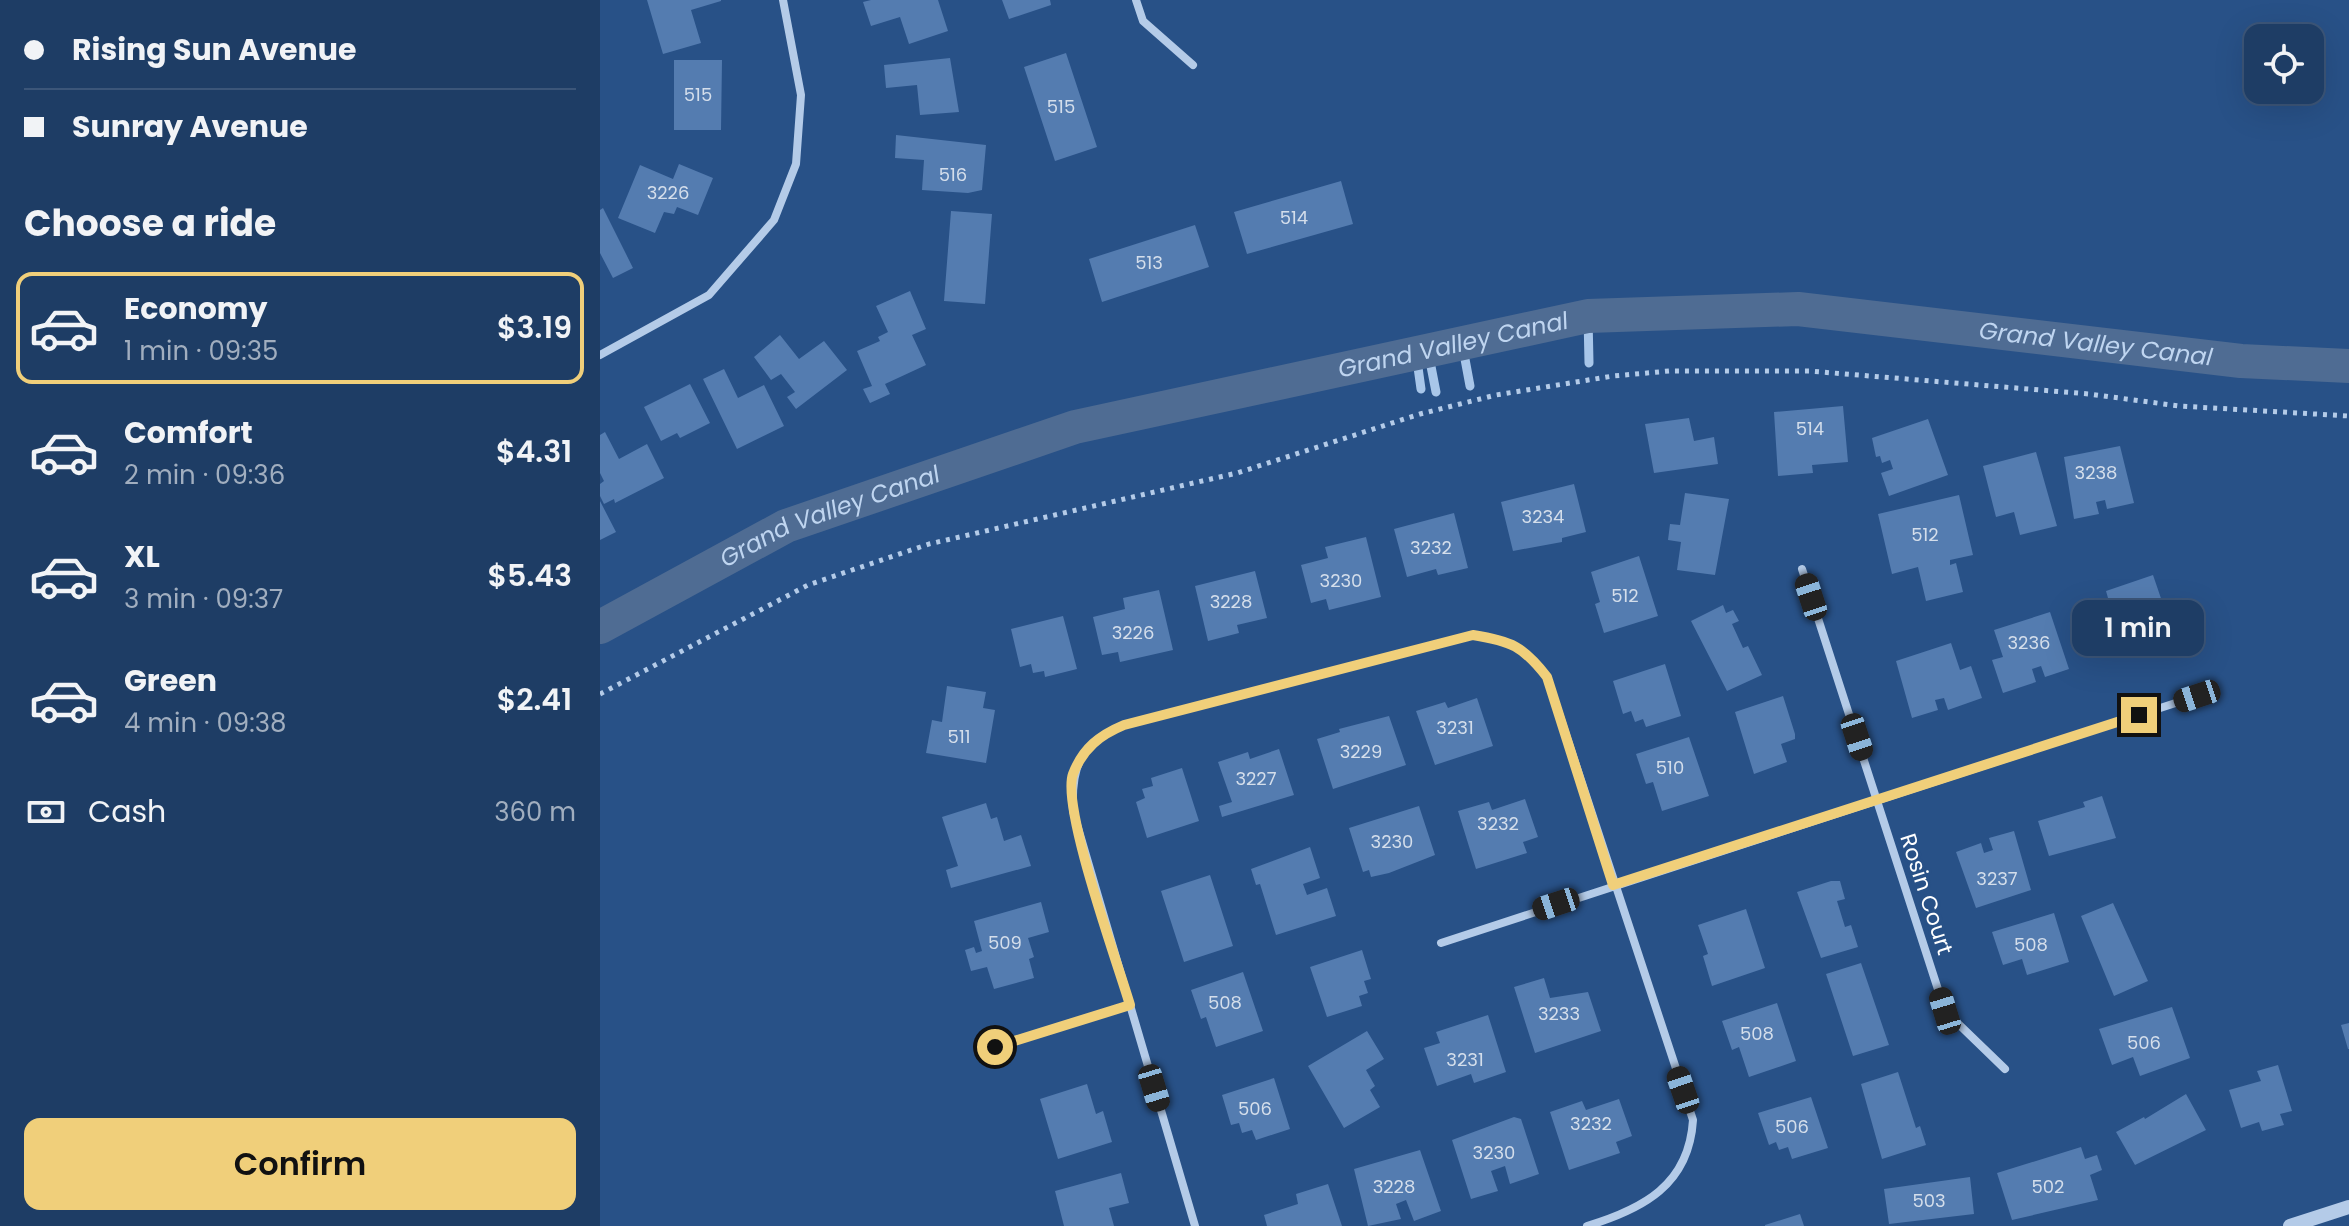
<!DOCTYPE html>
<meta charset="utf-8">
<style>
:root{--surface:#1e3d65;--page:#2b486e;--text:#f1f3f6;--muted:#a1aebf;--line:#3c5679;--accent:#f0cf7a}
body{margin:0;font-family:Poppins,sans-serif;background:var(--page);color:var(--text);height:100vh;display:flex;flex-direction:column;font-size:30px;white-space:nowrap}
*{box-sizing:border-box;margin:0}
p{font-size:26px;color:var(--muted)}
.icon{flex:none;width:44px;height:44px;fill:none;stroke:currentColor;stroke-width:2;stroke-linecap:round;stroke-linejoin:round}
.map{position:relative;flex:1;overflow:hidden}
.sheet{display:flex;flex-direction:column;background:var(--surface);width:600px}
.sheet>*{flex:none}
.guide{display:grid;align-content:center;height:176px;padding:0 24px;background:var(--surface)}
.controls{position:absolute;left:1644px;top:24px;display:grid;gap:16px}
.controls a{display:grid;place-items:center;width:80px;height:80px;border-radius:16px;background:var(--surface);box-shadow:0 8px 32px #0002,0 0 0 2px var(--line);font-size:40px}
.end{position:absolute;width:36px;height:36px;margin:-18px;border:10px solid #f0cf7a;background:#111;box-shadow:0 0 0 4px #111}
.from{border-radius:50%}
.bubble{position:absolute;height:56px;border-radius:16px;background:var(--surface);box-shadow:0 8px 32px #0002,0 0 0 2px var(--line);font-size:26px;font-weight:600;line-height:56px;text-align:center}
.car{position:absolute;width:24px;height:48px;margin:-24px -12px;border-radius:10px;box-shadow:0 0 6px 2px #0007;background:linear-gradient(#222 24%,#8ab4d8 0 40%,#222 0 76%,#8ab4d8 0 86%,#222 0)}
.guide b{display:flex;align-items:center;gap:28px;height:76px;font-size:30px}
.guide b+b{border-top:2px solid var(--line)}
.guide i{width:20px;height:20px;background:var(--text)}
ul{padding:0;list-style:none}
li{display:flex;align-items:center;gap:24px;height:112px;margin:0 16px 12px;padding:0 8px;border:4px solid transparent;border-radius:16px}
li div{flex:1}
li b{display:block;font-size:30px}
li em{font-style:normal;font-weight:600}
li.active{border-color:var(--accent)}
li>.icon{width:72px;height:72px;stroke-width:1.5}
h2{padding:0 24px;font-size:36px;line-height:96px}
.pay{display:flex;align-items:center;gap:20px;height:88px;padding:0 24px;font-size:30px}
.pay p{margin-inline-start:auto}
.action{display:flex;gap:16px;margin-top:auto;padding:16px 24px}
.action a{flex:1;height:92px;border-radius:16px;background:var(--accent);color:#111;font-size:32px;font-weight:600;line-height:92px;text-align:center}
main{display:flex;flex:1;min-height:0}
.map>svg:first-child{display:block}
</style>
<main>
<section class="sheet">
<div class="guide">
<b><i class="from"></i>Rising Sun Avenue</b>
<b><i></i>Sunray Avenue</b>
</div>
<h2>Choose a ride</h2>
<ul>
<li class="active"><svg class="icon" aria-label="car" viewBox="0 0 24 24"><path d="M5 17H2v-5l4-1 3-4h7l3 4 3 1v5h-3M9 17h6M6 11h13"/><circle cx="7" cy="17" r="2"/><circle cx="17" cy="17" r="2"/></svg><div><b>Economy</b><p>1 min · 09:35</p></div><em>$3.19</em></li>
<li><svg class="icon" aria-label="car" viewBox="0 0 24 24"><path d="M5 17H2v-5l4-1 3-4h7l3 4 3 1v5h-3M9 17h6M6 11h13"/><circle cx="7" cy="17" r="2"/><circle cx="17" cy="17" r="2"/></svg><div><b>Comfort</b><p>2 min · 09:36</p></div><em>$4.31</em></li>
<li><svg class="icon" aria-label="car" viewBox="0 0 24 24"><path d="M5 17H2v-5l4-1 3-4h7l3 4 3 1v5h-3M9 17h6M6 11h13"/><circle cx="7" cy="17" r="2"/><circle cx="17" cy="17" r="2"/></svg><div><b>XL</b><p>3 min · 09:37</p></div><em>$5.43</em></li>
<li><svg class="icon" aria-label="car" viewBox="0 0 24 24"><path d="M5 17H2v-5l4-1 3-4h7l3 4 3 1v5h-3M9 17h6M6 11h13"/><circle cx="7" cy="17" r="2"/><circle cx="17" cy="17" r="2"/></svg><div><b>Green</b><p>4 min · 09:38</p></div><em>$2.41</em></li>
</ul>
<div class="pay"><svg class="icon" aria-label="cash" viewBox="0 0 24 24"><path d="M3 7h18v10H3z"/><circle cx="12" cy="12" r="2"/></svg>Cash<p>360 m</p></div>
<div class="action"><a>Confirm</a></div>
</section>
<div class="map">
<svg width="1749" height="1226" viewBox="0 0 1749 1226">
<rect width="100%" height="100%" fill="#285187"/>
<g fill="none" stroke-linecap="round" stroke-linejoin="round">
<!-- stream -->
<path stroke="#a8c6e9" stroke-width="9" d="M988 316 989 363
M862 343 870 386
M828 351 836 392
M816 353 821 389"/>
<!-- canal -->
<path stroke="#4f6c93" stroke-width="34" id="s1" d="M0 627 186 526 475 427 988 316 1198 309 1641 361 1749 366"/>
</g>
<!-- building -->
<path fill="#547cb0" d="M47 0H121V1L91 10 101 43 63 54Z
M271 0H338L348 31 309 44 300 17 271 26 263 2Z
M402 0H450L451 5 409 19Z
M466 53 497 147 455 161 424 67Z
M350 58 359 112 320 115 317 85 286 88 284 65Z
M74 60H122L121 130H74Z
M296 135 386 145 382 190 368 193 322 190 324 160 295 158Z
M79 164 113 178 98 215 77 207 74 214 64 212 55 233 18 218 40 165 73 179Z
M741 181 753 224 647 254 634 212Z
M3 208 33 268 13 278 0 253V210Z
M351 211 392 214 385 304 344 301Z
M595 225 609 267 502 302 489 259Z
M310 291 326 329 312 335 326 365 285 384 290 394 270 403 263 389 272 386 257 351 280 341 278 337 288 332 276 306Z
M180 335 199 359 224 341 247 370 196 409 187 397 195 392 181 374 171 380 154 357Z
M124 369 138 398 164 385 184 426 137 449 103 379Z
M90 384 110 423 80 438 77 433 61 441 44 407Z
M1243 406 1248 462 1212 465 1213 473 1178 476 1174 412Z
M1089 418 1094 441 1114 437 1118 464 1054 473 1045 424Z
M1328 419 1348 475 1289 496 1281 473 1293 469 1290 460 1282 463 1280 456 1276 457 1272 438Z
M5 432 19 459 47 444 64 478 15 503 14 499 4 504 0 496V484L4 481 0 473V435Z
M1520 446 1534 503 1507 509 1505 500 1496 502 1499 514 1474 519 1464 457Z
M1436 452 1457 526 1420 535 1414 512 1396 517 1383 466Z
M974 484 986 532 962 538V542L913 551 901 502Z
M1085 493 1129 499 1115 575 1077 570 1081 542 1068 540 1070 524 1080 525Z
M1359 495 1373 555 1350 560V565L1356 563 1363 592 1326 601 1318 567 1292 574 1278 514Z
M0 501 16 532 0 540Z
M854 513 868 568 838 575 836 569 807 577 794 529Z
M766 537 781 597 729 610 726 599 711 603 701 565 728 558 725 547Z
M1039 556 1058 616 1004 633 995 604 1000 602 991 572Z
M655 571 667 618 637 625 639 633 608 641 595 586Z
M1553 575 1566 613V619L1551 624 1557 643 1524 654 1506 591Z
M559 590 573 650 520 662 518 652 502 655 493 617 525 609 523 598Z
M1123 605 1126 613 1133 610 1139 621 1132 624 1143 648 1148 646 1162 675 1127 691 1091 621Z
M1450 612 1469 669 1445 677 1441 666 1432 669 1436 682 1403 693 1392 660 1403 657 1394 630Z
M463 616 477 669 445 677 444 671 433 673 431 664 420 667 411 629Z
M1351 643 1360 670 1371 666 1382 698 1348 710 1344 698 1335 700 1338 710 1312 718 1296 661Z
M1065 664 1081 716 1046 727 1043 719 1035 722 1031 711 1023 714 1013 681Z
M347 686 386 692 383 708 395 710 386 763 326 753 332 720 342 722Z
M1183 696 1195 734V739L1181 744 1187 762 1154 774 1135 712Z
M877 698 893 746 835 765 816 711 845 702 848 708Z
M789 716 806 765 733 789 717 739 740 732 739 729Z
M1089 737 1109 796 1062 811 1053 782 1046 784 1036 754Z
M679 749 694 795 622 817 619 806 632 802 618 762 648 752 650 759Z
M582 768 599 821 547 838 536 802 545 798 542 789 553 786 551 778Z
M1502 796 1516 838 1449 856 1438 821 1485 807 1483 802Z
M925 799 938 837 923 842 927 853 876 869 858 811 889 802 892 810Z
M386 803 391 819 397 817 404 841 421 835 431 866 351 888 346 870 358 866 342 817Z
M819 806 835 855 789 873 771 877 769 870 763 872 749 828Z
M1414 831 1431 890 1376 908 1356 852 1381 843 1384 853 1393 850 1389 838Z
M710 847 720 878 703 884 707 895 727 888 736 916 676 935 660 884 656 885 651 869Z
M610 875 633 946 584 962 561 891Z
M1231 881H1240L1245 899 1237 901 1245 927 1251 925 1258 947 1221 958 1197 892Z
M441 902 449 932 428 938 434 957 429 959 434 978 394 989 387 967 371 971 365 950 374 947 376 953 382 951 374 921Z
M1513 903 1548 981 1514 996 1481 916Z
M1146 909 1165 968 1112 986 1103 956 1108 954 1098 925Z
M1454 913 1469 962 1427 975 1422 959 1403 965 1392 932Z
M762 950 771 979 764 981 768 993 759 996 762 1006 727 1017 710 967Z
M1261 963 1289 1045 1253 1056 1226 974Z
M643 972 663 1031 616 1047 606 1017 601 1019 591 990Z
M944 978 950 998 988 992 1001 1031 935 1053 914 987Z
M1177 1003 1196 1061 1149 1077 1139 1047 1132 1050 1122 1021Z
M1572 1007 1590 1058 1540 1076 1533 1057 1512 1065 1499 1029Z
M888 1015 906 1072 874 1083 871 1074 837 1086 824 1048 840 1043 836 1032Z
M1749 1023V1049H1748L1741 1025Z
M767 1031 784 1059 766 1070 775 1086 770 1090 780 1107 744 1128 708 1066Z
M1678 1065 1692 1111 1680 1114 1684 1125 1662 1131 1659 1122 1641 1128 1629 1090 1661 1081 1657 1071Z
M1298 1072 1316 1128 1320 1126 1326 1145 1282 1159 1261 1084Z
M674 1078 690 1129 656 1140 652 1130 642 1133 639 1123 631 1125 622 1095Z
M487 1084 496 1114 503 1111 512 1142 458 1159 440 1099Z
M1586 1094 1606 1130 1535 1165 1516 1132 1544 1117 1545 1119Z
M1211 1097 1228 1148 1192 1159 1188 1147 1179 1150 1176 1142 1169 1145 1158 1113Z
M1019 1099 1032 1136 1016 1142 1020 1153 969 1170 950 1112 982 1101 986 1110Z
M914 1117 921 1119 939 1174 910 1184 905 1166 891 1171 898 1191 871 1199 852 1140Z
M1481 1147 1485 1159 1497 1155 1502 1170 1490 1175 1498 1200 1412 1220 1397 1173Z
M820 1150 841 1211 814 1221 806 1200 796 1204 801 1219 768 1226 754 1169Z
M521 1173 529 1203 509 1208 514 1226H464L455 1191Z
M1370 1177 1374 1214 1289 1224 1284 1189Z
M728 1184 742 1226H667L664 1215 698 1204 696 1194Z
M1200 1214 1204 1226H1165V1225Z"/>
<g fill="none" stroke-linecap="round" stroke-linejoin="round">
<!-- path -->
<path stroke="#b4cbe8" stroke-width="5" stroke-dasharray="4 6" stroke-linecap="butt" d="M0 694 208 585 329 544 637 473 820 414 896 395 1013 376 1069 371H1209L1489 394 1579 406 1749 416"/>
<!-- minor -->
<path stroke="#b4cbe8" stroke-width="8" d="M536 0 543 21 593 65
M0 355 109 295 174 220 196 164 201 95 183 0
M1202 569 1345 1011 1405 1069
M841 943 1597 696
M395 1047 530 1005
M595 1226 473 811C471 766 480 743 524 725L873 635C911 641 923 646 947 677L1093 1120C1089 1185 1043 1209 987 1226"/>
<!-- tertiary -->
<path stroke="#b4cbe8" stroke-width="14" d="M1690 1226 1749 1207"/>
</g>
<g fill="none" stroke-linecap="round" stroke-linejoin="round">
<!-- route -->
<path stroke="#f0cf7a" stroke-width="10" d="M395 1047 530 1005C518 964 461 807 473 774 483 748 500 735 524 725L873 635C911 641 923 646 947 677L1013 885 1539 715"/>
</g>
<g text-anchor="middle" stroke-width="6" stroke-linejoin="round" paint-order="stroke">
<!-- number labels -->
<g font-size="18" fill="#d4deeb">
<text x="98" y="101">515</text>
<text x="461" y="113">515</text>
<text x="353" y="181">516</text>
<text x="68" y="199">3226</text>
<text x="694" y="224">514</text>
<text x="549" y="269">513</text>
<text x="1210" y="435">514</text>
<text x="1496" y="479">3238</text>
<text x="943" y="523">3234</text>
<text x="1325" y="541">512</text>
<text x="831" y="554">3232</text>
<text x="741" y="587">3230</text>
<text x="1025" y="602">512</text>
<text x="631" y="608">3228</text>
<text x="533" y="639">3226</text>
<text x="1429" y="649">3236</text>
<text x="855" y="734">3231</text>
<text x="359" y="743">511</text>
<text x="761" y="758">3229</text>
<text x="1070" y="774">510</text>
<text x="656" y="785">3227</text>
<text x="898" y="830">3232</text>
<text x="792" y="848">3230</text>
<text x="1397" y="885">3237</text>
<text x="405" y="949">509</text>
<text x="1431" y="951">508</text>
<text x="625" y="1009">508</text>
<text x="959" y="1020">3233</text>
<text x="1157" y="1040">508</text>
<text x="1544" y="1049">506</text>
<text x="865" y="1066">3231</text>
<text x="655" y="1115">506</text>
<text x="991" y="1130">3232</text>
<text x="1192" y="1133">506</text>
<text x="894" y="1159">3230</text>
<text x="794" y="1193">3228</text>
<text x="1448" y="1193">502</text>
<text x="1329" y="1207">503</text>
</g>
<!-- street labels -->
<g font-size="22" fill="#fff" stroke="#285187">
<text transform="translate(1327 894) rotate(72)" y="8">Rosin Court</text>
</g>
<!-- water labels -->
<g font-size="24" font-style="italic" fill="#bfd5f0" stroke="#285187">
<text dy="8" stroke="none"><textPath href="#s1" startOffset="1552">Grand Valley Canal</textPath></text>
<text dy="8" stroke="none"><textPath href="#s1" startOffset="904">Grand Valley Canal</textPath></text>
<text dy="8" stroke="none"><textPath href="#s1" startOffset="256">Grand Valley Canal</textPath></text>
</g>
</g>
</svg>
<div class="controls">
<a><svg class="icon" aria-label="locate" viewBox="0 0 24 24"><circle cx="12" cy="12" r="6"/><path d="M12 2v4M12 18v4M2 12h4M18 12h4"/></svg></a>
</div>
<i class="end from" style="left:395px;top:1047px"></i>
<i class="end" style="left:1539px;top:715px"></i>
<div class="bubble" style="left:1472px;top:600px;width:132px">1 min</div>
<i class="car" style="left:1211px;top:597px;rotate:342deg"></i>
<i class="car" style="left:1597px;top:696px;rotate:252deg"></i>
<i class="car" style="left:1257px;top:737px;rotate:162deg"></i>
<i class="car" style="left:956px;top:904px;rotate:252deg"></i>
<i class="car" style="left:1345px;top:1011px;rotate:343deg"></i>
<i class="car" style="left:554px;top:1088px;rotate:163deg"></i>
<i class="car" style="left:1083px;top:1090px;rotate:341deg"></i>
</div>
</main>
